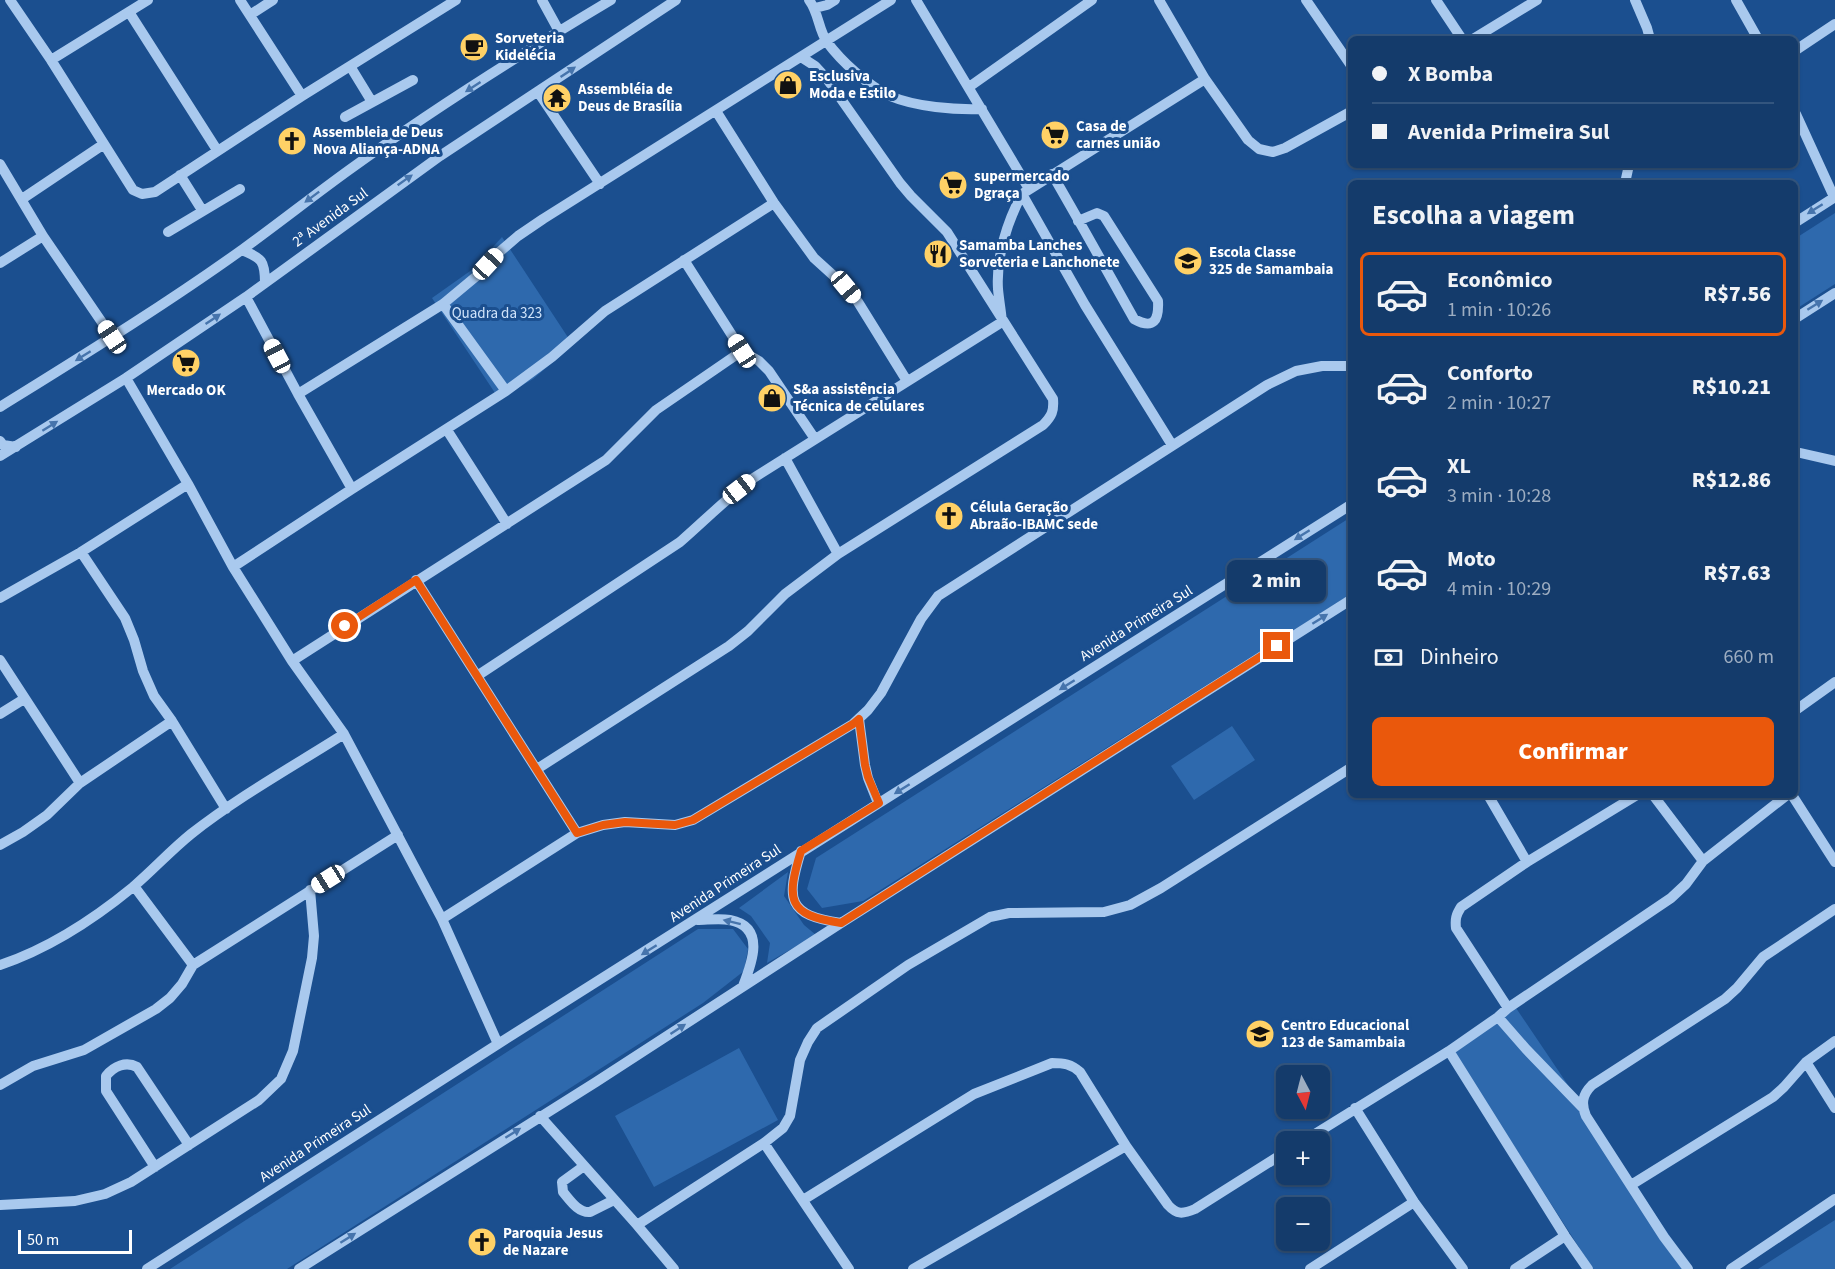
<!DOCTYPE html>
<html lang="pt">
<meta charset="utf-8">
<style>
:root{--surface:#143b6b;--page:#214673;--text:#f1f3f6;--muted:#9dadc1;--line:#33557e;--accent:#ea580c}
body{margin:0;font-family:"Source Sans 3",sans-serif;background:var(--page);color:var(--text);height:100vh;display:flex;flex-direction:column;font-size:22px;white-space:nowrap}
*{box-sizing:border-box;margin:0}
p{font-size:20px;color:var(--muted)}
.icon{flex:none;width:33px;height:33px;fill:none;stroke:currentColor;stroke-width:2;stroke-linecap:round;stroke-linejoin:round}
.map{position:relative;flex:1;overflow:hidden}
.sheet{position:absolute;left:1348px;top:180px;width:450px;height:618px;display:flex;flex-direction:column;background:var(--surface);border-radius:9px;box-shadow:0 2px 4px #0004,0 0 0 2px var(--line)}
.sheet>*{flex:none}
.hud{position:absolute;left:1348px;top:36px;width:450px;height:132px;border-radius:9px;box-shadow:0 2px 4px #0004,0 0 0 2px var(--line);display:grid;align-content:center;height:132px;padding:0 24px;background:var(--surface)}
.needle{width:39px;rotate:173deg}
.buttons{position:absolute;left:1276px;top:1065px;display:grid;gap:12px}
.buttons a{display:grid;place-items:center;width:54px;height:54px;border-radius:9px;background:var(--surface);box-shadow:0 2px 4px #0004,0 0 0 2px var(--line);font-size:30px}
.scale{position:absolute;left:18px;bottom:15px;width:114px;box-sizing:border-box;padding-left:6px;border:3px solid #fff;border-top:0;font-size:16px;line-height:21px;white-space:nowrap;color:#fff;-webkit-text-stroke:4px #1b4f8f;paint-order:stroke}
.end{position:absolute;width:27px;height:27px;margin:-14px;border:8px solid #ea580c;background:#fff;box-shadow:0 0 0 3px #fff}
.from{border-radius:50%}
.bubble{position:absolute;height:42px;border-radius:9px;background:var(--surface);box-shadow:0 2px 4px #0004,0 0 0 2px var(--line);font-size:20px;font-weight:800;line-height:42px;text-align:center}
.car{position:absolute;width:18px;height:36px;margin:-18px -9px;border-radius:8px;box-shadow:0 0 4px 2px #0007;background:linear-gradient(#fff 24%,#345 0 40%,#fff 0 76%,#345 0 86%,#fff 0)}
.hud b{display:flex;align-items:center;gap:21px;height:57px;font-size:22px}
.hud b+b{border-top:2px solid var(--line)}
.hud i{width:15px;height:15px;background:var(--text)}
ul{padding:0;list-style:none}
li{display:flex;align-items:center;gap:18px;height:84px;margin:0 12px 9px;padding:0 12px;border:3px solid transparent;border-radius:9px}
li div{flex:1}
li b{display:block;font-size:22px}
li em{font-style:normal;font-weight:800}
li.current{border-color:var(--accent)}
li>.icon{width:54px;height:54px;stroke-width:1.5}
h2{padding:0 24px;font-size:27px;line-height:72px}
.pay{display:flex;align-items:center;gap:15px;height:66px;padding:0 24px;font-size:22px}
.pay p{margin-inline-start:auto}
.action{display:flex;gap:12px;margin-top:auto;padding:12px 24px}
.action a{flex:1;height:69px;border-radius:9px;background:var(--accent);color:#fff;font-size:24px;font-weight:800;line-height:69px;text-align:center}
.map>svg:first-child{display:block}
</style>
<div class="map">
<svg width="1835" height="1269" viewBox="0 0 1835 1269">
<rect width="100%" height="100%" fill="#1b4f8f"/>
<!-- green -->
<path fill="#2e69ad" d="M1835 213V284L1796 309V238Z
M502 237 573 345 533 379 499 399 432 298 473 269Z
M1351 517V594L863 901 822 908 807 889 816 858Z
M1232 726 1255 760 1194 800 1171 766Z
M788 872 784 896 804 925 816 935 767 963 770 943 751 916 739 908Z
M698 929H733L748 949 744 971 703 1003 287 1269H170Z
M1516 1008 1692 1269H1593L1454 1053Z
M739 1048 778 1120 654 1187 615 1116Z
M1835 1220V1269H1758Z"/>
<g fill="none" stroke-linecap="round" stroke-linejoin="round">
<!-- minor -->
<path stroke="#a9c9ee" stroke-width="10" d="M10 0 51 60 133 190 142 194 155 192 302 96 456 0
M240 0 302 96
M542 0 559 31
M809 0C819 13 818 29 827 42 841 61 868 86 890 96 916 107 955 110 982 109
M916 0 1029 189
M1159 0 1205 79 1248 140 1259 149 1273 152 1285 148 1352 111
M1306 0 1352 67
M1436 0 1462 39
M1635 0 1647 28 1650 39
M1736 0 1758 39
M815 8 827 5 835 0
M129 12 217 150
M250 15 273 0
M1473 39 1537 0
M1796 50 1835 24
M51 60 148 0
M350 66 372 102
M969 87 1092 0
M538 92 600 184
M716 111 774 203 814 258 846 287 858 302 907 381
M1796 114 1834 197
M345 117 413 80
M0 164 43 236 112 337
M1052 174C1080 222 1107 271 1134 319 1154 330 1159 320 1158 301L1104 216 1097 213 1078 221
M180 175 202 210
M1625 183 1629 165
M1022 194 1085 305 1172 445
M22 199 104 144
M1796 222 1835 197
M168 232 240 189
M242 250C262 258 265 261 265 283
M684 260 742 351 759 361 769 371 815 439
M0 263 43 236
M246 297 298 394 352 489
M443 304 506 391
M1796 318 1835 293
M126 378 188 484 233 567 292 661 344 734 442 919 498 1044
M298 394 443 304 479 274 497 254 518 236 543 219 891 0
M0 407C82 356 165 305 243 249 279 223 313 196 349 170 433 109 522 53 611 0
M447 430 507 524
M0 441 3 445 16 447
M1796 452 1835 461
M0 456 126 378 246 297 440 156 676 0
M785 458 838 554
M81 552 125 618 134 640 143 671 154 696 172 721 226 809
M233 567 352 489 506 391 552 357 605 311 774 203
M416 580 577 833
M0 598 81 552 188 484
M0 660 80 783
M292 661 606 460 656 410 742 351
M477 676 680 542C704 521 726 499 752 479L1002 322C1001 311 999 300 998 289 996 257 1007 222 1022 194L1205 79
M1796 710 1835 682
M0 714 24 699
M859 719 865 765 868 778 878 803
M537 769 729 646 748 631 785 594 838 554 1043 425C1052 416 1054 411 1053 399L947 232 911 196 900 183 827 79 815 66 801 57
M1488 795 1527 862
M1653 795 1703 861
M1792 795 1835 862
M0 845 23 832 47 815 80 783 172 721
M801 851C786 900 787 915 841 923
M134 886 193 965
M442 919 577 833 603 825 625 822 675 825 693 820 853 724 868 710 881 693 921 619 938 596 1267 385 1296 371 1322 366H1352
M697 920C707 920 719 918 730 920 766 927 752 963 743 986
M0 965C48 949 94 919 133 887 153 870 170 851 191 834 238 797 292 767 344 734
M1508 1008 1456 928C1455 919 1456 915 1461 907L1527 862 1637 795
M1498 1017 1526 1049 1582 1107
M1449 1051 1565 1236 1588 1269
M1806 1062 1835 1108
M0 1085 33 1066 84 1050 156 1009 170 998 182 984 193 965 398 835
M1355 1108 1414 1202 1463 1269
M540 1116 637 1225 674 1269
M1302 1142 1449 1051 1498 1017 1508 1008 1671 898 1686 884 1703 861 1787 795
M764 1143 849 1269
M584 1166 562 1182 563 1192C570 1200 578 1213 590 1212L614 1200
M155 1167 106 1091V1076C114 1066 126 1061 137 1067L189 1145
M1631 1185 1773 1097 1784 1087 1806 1062 1835 1041
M803 1200 974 1094 1052 1063C1064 1063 1071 1064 1080 1072L1126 1146 1168 1205C1177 1215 1183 1214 1195 1209L1287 1151
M0 1205 75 1201 105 1194 131 1182 259 1100 281 1079 293 1051 312 958 314 936 310 890
M637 1225 764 1143 783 1128 790 1116 800 1060 808 1042 817 1028 908 965 990 917 1009 913 1104 912 1130 905 1161 888 1352 767
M147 1269 498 1044 1352 504
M299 1269 596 1082 841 923 1352 599
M913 1269 1126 1146
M1310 1269 1414 1202
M1515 1269 1565 1236
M1688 1269 1664 1237 1586 1116C1581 1104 1582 1095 1592 1085L1725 999 1737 988 1763 957 1835 909
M1731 1269 1835 1199"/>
</g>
<!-- one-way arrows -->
<defs><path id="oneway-solid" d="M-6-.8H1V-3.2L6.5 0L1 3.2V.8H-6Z" transform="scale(1.5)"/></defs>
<g fill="#4674ac">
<use href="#oneway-solid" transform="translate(568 72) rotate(-34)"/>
<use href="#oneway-solid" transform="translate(473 87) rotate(147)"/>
<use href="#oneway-solid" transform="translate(405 180) rotate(-35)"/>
<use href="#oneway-solid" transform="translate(312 197) rotate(143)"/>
<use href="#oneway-solid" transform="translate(1815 209) rotate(148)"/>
<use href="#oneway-solid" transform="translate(1815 305) rotate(-32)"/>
<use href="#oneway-solid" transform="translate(213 319) rotate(-34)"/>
<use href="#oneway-solid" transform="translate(83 356) rotate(148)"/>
<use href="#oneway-solid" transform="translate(50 426) rotate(-32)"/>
<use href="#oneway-solid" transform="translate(1302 535) rotate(148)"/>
<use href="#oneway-solid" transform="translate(1320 619) rotate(-32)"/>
<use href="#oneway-solid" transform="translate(1067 685) rotate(148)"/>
<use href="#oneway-solid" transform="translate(902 789) rotate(148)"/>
<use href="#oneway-solid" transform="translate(732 922) rotate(-166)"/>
<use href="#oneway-solid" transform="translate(649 950) rotate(148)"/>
<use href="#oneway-solid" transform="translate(678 1029) rotate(-33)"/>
<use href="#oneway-solid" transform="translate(513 1133) rotate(-32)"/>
<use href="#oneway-solid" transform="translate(348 1238) rotate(-32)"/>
</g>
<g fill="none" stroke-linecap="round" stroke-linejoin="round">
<!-- route -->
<path stroke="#ea580c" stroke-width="8" d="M345 626 416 580 577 833 603 825 625 822 675 825 693 820 853 724 859 719 865 765 868 777 879 803 801 851C786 900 787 915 841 923L1277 646"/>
</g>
<!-- icons -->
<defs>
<g id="cafe-disc" transform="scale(1.5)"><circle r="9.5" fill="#ffd166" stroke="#1b4f8f"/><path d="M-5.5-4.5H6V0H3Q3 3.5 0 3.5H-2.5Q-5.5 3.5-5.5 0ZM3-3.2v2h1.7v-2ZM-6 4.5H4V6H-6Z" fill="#111"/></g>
<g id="shop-disc" transform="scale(1.5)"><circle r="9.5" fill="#ffd166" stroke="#1b4f8f"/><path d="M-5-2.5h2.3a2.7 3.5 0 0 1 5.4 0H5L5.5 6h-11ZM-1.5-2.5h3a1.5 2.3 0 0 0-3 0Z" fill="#111"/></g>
<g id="temple-disc" transform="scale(1.5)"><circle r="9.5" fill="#ffd166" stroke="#1b4f8f"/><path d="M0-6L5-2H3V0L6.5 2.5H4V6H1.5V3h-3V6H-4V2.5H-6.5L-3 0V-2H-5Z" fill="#111"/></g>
<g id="supermarket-disc" transform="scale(1.5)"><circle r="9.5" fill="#ffd166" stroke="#1b4f8f"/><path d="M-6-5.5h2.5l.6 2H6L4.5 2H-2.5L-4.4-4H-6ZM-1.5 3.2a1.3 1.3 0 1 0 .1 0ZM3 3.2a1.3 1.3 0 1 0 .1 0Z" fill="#111"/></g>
<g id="church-disc" transform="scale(1.5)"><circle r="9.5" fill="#ffd166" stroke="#1b4f8f"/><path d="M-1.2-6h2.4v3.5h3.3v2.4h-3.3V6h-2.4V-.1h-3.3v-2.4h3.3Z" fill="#111"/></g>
<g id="restaurant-disc" transform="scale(1.5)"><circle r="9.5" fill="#ffd166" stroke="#1b4f8f"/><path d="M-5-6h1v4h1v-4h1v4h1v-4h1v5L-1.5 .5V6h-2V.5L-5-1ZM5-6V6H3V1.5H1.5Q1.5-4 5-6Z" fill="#111"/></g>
<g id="school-disc" transform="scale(1.5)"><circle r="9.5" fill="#ffd166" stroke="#1b4f8f"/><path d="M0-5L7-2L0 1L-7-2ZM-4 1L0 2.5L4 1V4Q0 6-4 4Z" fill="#111"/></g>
</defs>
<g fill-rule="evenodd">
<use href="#cafe-disc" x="474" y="47"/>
<use href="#shop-disc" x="788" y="85"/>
<use href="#temple-disc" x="557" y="98"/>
<use href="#supermarket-disc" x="1055" y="135"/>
<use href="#church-disc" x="292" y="141"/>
<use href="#supermarket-disc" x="953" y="185"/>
<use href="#restaurant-disc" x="938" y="254"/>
<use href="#school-disc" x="1188" y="261"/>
<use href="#supermarket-disc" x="186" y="363"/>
<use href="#shop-disc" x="772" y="398"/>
<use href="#church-disc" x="949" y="516"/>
<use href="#school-disc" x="1260" y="1034"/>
<use href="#church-disc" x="482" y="1242"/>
</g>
<g text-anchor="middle" stroke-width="6" stroke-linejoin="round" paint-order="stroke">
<!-- poi labels -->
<g font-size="15" font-weight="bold" fill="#fff" stroke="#1b4f8f" text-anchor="start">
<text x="495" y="43">Sorveteria<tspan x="495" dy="17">Kidelécia</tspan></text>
<text x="809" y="81">Esclusiva<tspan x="809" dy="17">Moda e Estilo</tspan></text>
<text x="578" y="94">Assembléia de<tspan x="578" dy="17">Deus de Brasília</tspan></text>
<text x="1076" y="131">Casa de<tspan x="1076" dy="17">carnes união</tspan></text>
<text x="313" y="137">Assembleia de Deus<tspan x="313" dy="17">Nova Aliança-ADNA</tspan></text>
<text x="974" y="181">supermercado<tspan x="974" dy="17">Dgraça</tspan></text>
<text x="959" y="250">Samamba Lanches<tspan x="959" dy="17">Sorveteria e Lanchonete</tspan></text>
<text x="1209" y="257">Escola Classe<tspan x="1209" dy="17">325 de Samambaia</tspan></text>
<text x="793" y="394">S&amp;a assistência<tspan x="793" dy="17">Técnica de celulares</tspan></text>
<text x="186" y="395" text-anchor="middle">Mercado OK</text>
<text x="970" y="512">Célula Geração<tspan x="970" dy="17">Abraão-IBAMC sede</tspan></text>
<text x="1281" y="1030">Centro Educacional<tspan x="1281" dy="17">123 de Samambaia</tspan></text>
<text x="503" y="1238">Paroquia Jesus<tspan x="503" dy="17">de Nazare</tspan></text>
</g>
<!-- street labels -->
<g font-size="15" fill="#fff" stroke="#1b4f8f">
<text transform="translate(330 217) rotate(-36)" y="5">2ᵃ Avenida Sul</text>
<text transform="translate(1136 623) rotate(-32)" y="5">Avenida Primeira Sul</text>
<text transform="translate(725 883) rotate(-33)" y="5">Avenida Primeira Sul</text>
<text transform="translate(315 1143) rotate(-33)" y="5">Avenida Primeira Sul</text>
</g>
<!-- park labels -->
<g font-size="15" fill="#cfe3fa" stroke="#1b4f8f">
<text x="497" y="318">Quadra da 323</text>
</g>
</g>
</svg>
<div class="buttons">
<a><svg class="needle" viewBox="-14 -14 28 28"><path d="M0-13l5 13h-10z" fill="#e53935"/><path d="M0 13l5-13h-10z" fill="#9dadc1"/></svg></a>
<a>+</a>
<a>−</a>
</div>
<div class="scale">50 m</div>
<i class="end from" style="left:345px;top:626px"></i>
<i class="end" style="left:1277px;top:646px"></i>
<div class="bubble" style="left:1227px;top:560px;width:99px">2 min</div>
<i class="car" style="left:488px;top:264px;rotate:43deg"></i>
<i class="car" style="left:846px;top:287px;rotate:140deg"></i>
<i class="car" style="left:112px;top:337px;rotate:326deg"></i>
<i class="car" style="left:742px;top:351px;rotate:327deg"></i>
<i class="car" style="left:277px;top:356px;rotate:332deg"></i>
<i class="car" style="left:739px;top:489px;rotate:52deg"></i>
<i class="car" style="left:328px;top:879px;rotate:238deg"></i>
<div class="hud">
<b><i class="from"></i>X Bomba</b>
<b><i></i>Avenida Primeira Sul</b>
</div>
<section class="sheet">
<h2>Escolha a viagem</h2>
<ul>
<li class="current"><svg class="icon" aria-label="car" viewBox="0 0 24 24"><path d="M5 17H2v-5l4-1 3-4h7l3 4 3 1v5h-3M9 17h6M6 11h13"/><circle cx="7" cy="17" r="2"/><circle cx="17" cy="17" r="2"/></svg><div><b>Econômico</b><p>1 min · 10:26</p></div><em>R$7.56</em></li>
<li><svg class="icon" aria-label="car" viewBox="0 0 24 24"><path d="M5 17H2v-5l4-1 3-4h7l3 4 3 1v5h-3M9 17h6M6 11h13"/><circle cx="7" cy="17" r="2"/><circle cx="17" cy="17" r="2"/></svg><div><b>Conforto</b><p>2 min · 10:27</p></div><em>R$10.21</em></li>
<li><svg class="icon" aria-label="car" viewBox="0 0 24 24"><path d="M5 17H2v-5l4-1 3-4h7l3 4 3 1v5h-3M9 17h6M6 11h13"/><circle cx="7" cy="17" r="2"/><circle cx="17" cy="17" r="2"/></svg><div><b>XL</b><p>3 min · 10:28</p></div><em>R$12.86</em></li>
<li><svg class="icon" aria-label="car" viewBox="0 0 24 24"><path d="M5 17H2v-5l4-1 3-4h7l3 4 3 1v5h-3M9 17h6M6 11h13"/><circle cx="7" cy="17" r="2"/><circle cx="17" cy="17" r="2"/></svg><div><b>Moto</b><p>4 min · 10:29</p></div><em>R$7.63</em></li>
</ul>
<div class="pay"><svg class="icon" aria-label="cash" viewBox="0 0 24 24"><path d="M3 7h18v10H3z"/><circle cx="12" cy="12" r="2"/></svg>Dinheiro<p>660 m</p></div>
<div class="action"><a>Confirmar</a></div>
</section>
</div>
